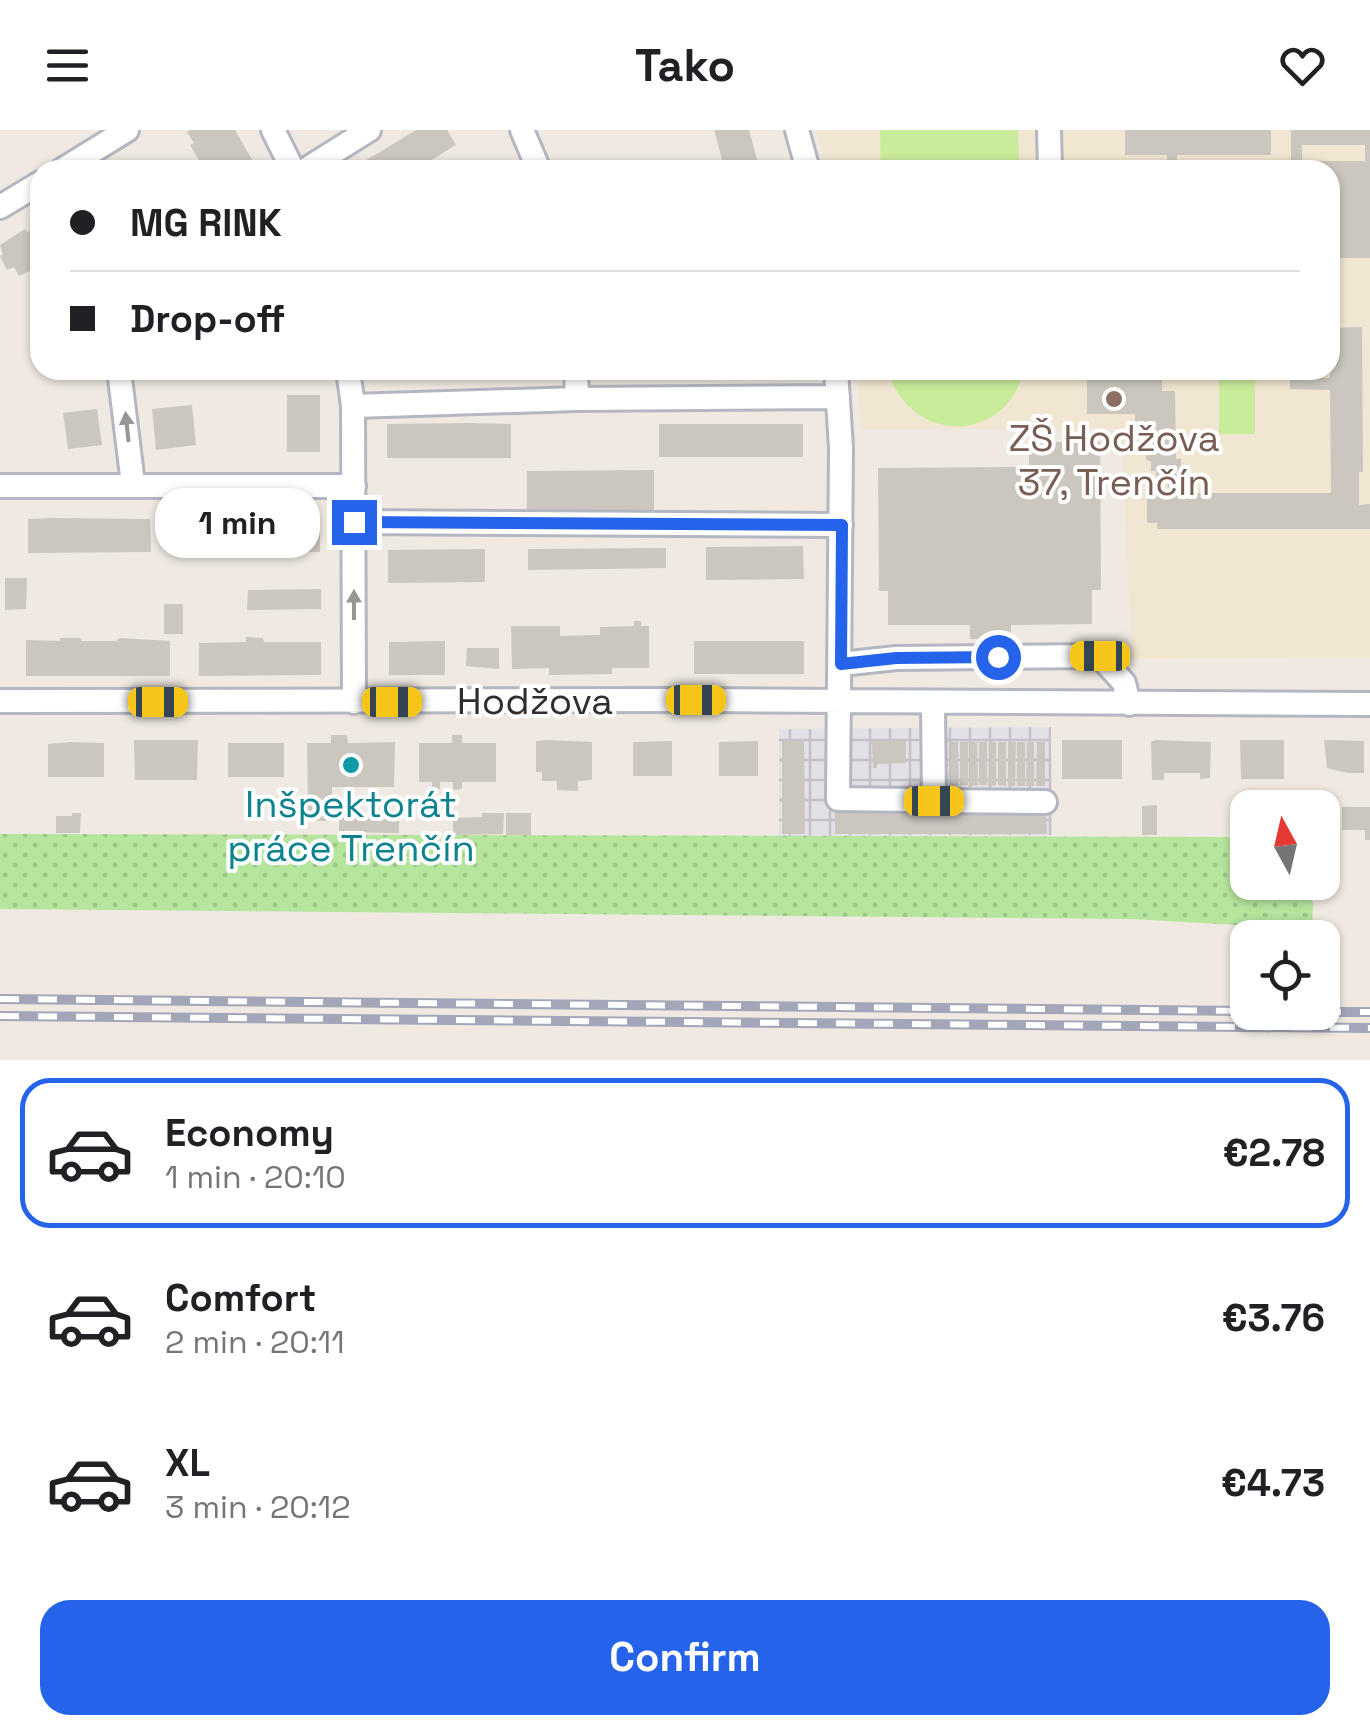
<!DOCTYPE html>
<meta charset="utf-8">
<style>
:root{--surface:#fff;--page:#f6f6f6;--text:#202124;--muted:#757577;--line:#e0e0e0;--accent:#2563eb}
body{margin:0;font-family:"Space Grotesk",sans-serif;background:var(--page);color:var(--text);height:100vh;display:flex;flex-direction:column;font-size:38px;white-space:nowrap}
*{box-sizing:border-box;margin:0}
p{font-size:32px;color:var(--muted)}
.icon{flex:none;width:55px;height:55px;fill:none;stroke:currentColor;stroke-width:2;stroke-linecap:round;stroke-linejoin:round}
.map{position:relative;height:930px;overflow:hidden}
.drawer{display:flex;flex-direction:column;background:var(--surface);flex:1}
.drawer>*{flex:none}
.hud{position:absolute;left:30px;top:30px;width:1310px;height:220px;border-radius:30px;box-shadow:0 2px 8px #0004;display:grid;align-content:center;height:220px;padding:0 40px;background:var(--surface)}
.needle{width:65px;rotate:352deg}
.fabs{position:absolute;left:1230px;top:660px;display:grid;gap:20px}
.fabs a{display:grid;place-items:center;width:110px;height:110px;border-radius:20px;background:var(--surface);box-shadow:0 2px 8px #0004;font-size:50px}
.end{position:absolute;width:45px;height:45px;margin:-22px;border:12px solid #2563eb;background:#fff;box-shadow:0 0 0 5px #fff}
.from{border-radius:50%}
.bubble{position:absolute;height:70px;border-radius:30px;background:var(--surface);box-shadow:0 2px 8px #0004;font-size:32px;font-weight:800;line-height:70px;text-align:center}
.car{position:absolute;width:30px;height:60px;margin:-30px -15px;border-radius:12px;box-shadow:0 0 8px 2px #0007;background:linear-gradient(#f5c518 24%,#345 0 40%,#f5c518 0 76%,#345 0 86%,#f5c518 0)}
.hud b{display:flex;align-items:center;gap:35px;height:95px;font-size:38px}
.hud b+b{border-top:2px solid var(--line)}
.hud i{width:25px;height:25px;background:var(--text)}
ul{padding:18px 0 0;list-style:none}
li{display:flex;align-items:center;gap:30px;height:150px;margin:0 20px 15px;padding:0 20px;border:5px solid transparent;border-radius:30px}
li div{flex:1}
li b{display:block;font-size:38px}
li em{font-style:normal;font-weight:800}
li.selected{border-color:var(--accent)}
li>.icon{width:90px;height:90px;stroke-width:1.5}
.cta{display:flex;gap:20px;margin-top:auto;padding:20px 40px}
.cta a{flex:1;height:115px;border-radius:30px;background:var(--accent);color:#fff;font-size:40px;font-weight:800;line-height:115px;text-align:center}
header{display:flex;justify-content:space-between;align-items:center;height:130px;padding:0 40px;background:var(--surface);font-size:45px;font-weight:800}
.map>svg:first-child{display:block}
</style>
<header><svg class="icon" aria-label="menu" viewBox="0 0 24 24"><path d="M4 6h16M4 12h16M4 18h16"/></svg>Tako<svg class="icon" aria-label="heart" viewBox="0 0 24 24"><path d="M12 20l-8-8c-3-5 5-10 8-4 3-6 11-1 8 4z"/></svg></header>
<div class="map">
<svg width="1370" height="930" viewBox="0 0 1370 930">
<defs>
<pattern id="industrial-grid" width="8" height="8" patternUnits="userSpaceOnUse" patternTransform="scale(2.5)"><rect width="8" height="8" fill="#e3e1e8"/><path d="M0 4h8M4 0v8" fill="none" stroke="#c3c1c7"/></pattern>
<pattern id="grass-dots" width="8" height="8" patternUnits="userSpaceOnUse" patternTransform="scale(2.5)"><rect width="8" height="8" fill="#b6e59e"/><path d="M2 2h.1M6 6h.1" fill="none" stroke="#9dc588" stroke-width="1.8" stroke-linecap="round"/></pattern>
</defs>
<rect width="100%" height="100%" fill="#efe9e1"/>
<!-- industrial -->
<path fill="url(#industrial-grid)" d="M1051 597 1052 705 779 706V599Z"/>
<!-- education -->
<path fill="#f0e6d1" d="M816 0H1370V528L1132 529 1121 299H861L857 240H1330V40H828Z"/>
<!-- grass -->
<path fill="url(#grass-dots)" d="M0 704 1247 707 1248 752 1293 753 1313 772 1312 805 1237 795 1131 789 0 779Z"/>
<!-- pitch -->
<path fill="#c9ec9a" d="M880 0H1018L1019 40H881Z
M888 240H1024C1006 316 908 314 888 240Z
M1219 240H1255V304H1219Z"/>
<!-- building -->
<path fill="#cbc7bf" d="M190 0H235L258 40H210L204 30 200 32 190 15 194 13 187 2Z
M416 0H447L456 15 415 40H350Z
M714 0H749L760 40H725Z
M1125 0H1271V25H1177V40H1167V25H1125Z
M1291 0H1370V128H1330V40H1312V31H1365V15H1302V40H1291Z
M37 97 40 104V136L19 146 14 137 7 140 0 126 3 125 0 115 25 99 27 102Z
M1362 197 1363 342H1359V375L1370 374V399H1157V393H1147V363H1168V353H1156V341H1151V331L1146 330V319H1141L1140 308 1135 307V284H1087V240H1162V261H1175L1176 329H1181V363H1331L1330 260 1290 259V240H1302V248H1330V198Z
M287 265H320V322H287Z
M192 275 196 315 156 320 152 279Z
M97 279 102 315 68 319 63 283Z
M470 293 511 294V328H387V294Z
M659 294H803V327H659Z
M1029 312H1100L1101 460H1092V494L1011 495V509H970V495H888V461H879L878 338 1029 337Z
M654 340V381L527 382V341Z
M288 387 320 389V422H198V389Z
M52 388 150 389 151 422 28 423V389Z
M803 416 804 449 706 450V417Z
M666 418V438L528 440V419Z
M485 419V452L388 453V420Z
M5 448H27L26 479 5 480Z
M321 459V479L247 480 248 460Z
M164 474H183V504H164Z
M634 491H641V496H649V538H612V544L549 545V538L512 539 511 496H560V506L600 505V497L634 496Z
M246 507 263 508 264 512H321V545L199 546V513L246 512Z
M60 508H81V511H116L120 508 170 511V546H26V510L60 511Z
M445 511V545H389V512Z
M694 511H804V544H694Z
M467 518H499V539L466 536Z
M331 605H347L348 613 395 612 394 657H332V669H325L326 691H303V670H308L307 613H331Z
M452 605H462V613H496V652H462V659L453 660V652H440V659L432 660V652H419V613H452Z
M134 610H198L197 650H135Z
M547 610 592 612V650L578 651V661L557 660V651H542V642H536V611Z
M1062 610H1122V649H1062Z
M1155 610 1211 612 1210 648 1200 649V643H1164V650H1152L1151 612Z
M1240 610H1284V649H1241Z
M1324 610 1364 611V643H1347L1327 638Z
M672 611V646H633V612Z
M758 611V646H719V612Z
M782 611H804L805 704H782Z
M867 611H906V633L877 634V638H873L872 614Z
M71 612 104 613V647H48V614Z
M951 612H958L959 656H951Z
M960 612H968V655H960Z
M970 612H977L978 655 970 656Z
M979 612H987V655H979Z
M989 612H996V655L988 656Z
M998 612H1006V656L998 655Z
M1008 612H1016L1015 656H1008Z
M1017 612H1025V656H1017Z
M1027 612H1034V656H1026Z
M1037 612H1045V656H1036Z
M228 613H284V647H228Z
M1157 675V705H1142V676Z
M1342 677H1370V710H1365V700H1342Z
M835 681 1046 682 1047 704H835Z
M72 683H81L80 703H56V686H72Z
M482 683H504L503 704 453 705V688L482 687Z
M506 683H531V705H506Z
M339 687H399V703L339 702Z"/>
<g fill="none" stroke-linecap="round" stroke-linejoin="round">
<!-- minor casing -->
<g stroke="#b4b7c1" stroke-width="28">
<path id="minor" d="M273 0 293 40
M522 0 539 40
M797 0 808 40
M1049 0 1050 40
M62 40 127 0
M305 40 369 0
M0 77 40 53
M119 240 133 354
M348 240 353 276 354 572
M576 240 577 269
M836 240 841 318 838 669 914 670
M353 276 577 269 838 267
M0 356H354
M354 392 841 395
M841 534 896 528 1100 526 1124 553 1129 574
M0 571 696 570 1370 574
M933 574 934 671 1045 672"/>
</g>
<!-- minor -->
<use href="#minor" stroke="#fff" stroke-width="22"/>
<!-- rail casing -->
<g stroke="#a3a6b8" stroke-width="10">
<path id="rail" d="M0 869 1248 881
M1322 882H1370
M0 886 1370 898"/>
</g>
<!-- rail -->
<use href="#rail" stroke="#fff" stroke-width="6" stroke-dasharray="19" stroke-linecap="butt"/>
</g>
<!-- one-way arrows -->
<defs><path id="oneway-solid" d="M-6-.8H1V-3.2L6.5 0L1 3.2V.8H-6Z" transform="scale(2.5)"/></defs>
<g fill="#969696">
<use href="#oneway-solid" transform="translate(127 297) rotate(-96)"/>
<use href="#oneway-solid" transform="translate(354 475) rotate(-90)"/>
</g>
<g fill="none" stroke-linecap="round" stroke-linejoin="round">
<!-- route -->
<path stroke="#2563eb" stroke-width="12" d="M354 392 842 395 841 534 896 528 998 527"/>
</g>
<!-- markers -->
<circle fill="#8d6e63" stroke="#fff" stroke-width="4" cx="1114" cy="269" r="10"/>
<circle fill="#0f9aa8" stroke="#fff" stroke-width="4" cx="351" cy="635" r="10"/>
<g text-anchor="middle" stroke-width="8" stroke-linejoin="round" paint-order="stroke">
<!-- education labels -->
<g font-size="38" fill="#785e54" stroke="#fff">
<text x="1114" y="321">ZŠ Hodžova<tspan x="1114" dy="44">37, Trenčín</tspan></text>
</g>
<!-- street labels -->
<g font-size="38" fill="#2e2e2e" stroke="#fff">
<text x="535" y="584">Hodžova</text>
</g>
<!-- culture labels -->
<g font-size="38" fill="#0d838f" stroke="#fff">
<text x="351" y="687">Inšpektorát<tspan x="351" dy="44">práce Trenčín</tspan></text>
</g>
</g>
</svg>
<div class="fabs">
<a><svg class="needle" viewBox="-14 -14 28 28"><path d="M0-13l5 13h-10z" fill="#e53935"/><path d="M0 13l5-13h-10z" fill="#757577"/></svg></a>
<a><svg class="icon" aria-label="locate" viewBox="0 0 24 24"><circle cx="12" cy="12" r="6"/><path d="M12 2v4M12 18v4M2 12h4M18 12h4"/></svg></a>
</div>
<i class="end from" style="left:998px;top:527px"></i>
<i class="end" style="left:354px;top:392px"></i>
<div class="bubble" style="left:155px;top:358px;width:165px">1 min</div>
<i class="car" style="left:1100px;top:526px;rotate:270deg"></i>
<i class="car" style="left:696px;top:570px;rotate:90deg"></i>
<i class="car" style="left:158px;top:572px;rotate:90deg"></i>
<i class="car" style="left:392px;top:572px;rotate:90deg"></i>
<i class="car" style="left:934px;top:671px;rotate:90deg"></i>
<div class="hud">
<b><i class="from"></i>MG RINK</b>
<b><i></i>Drop-off</b>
</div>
</div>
<section class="drawer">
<ul>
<li class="selected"><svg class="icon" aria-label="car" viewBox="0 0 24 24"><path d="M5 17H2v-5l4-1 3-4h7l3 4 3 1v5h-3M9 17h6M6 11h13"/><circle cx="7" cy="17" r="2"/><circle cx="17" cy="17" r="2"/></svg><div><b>Economy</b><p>1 min · 20:10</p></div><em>€2.78</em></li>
<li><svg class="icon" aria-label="car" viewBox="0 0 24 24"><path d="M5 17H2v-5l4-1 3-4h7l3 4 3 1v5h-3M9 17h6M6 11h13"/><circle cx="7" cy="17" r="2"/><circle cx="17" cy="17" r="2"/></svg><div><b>Comfort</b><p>2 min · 20:11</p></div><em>€3.76</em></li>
<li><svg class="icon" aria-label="car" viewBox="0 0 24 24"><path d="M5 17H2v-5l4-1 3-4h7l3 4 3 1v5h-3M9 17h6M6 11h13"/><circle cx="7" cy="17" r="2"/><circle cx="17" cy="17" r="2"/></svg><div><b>XL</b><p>3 min · 20:12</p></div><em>€4.73</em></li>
</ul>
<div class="cta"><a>Confirm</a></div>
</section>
